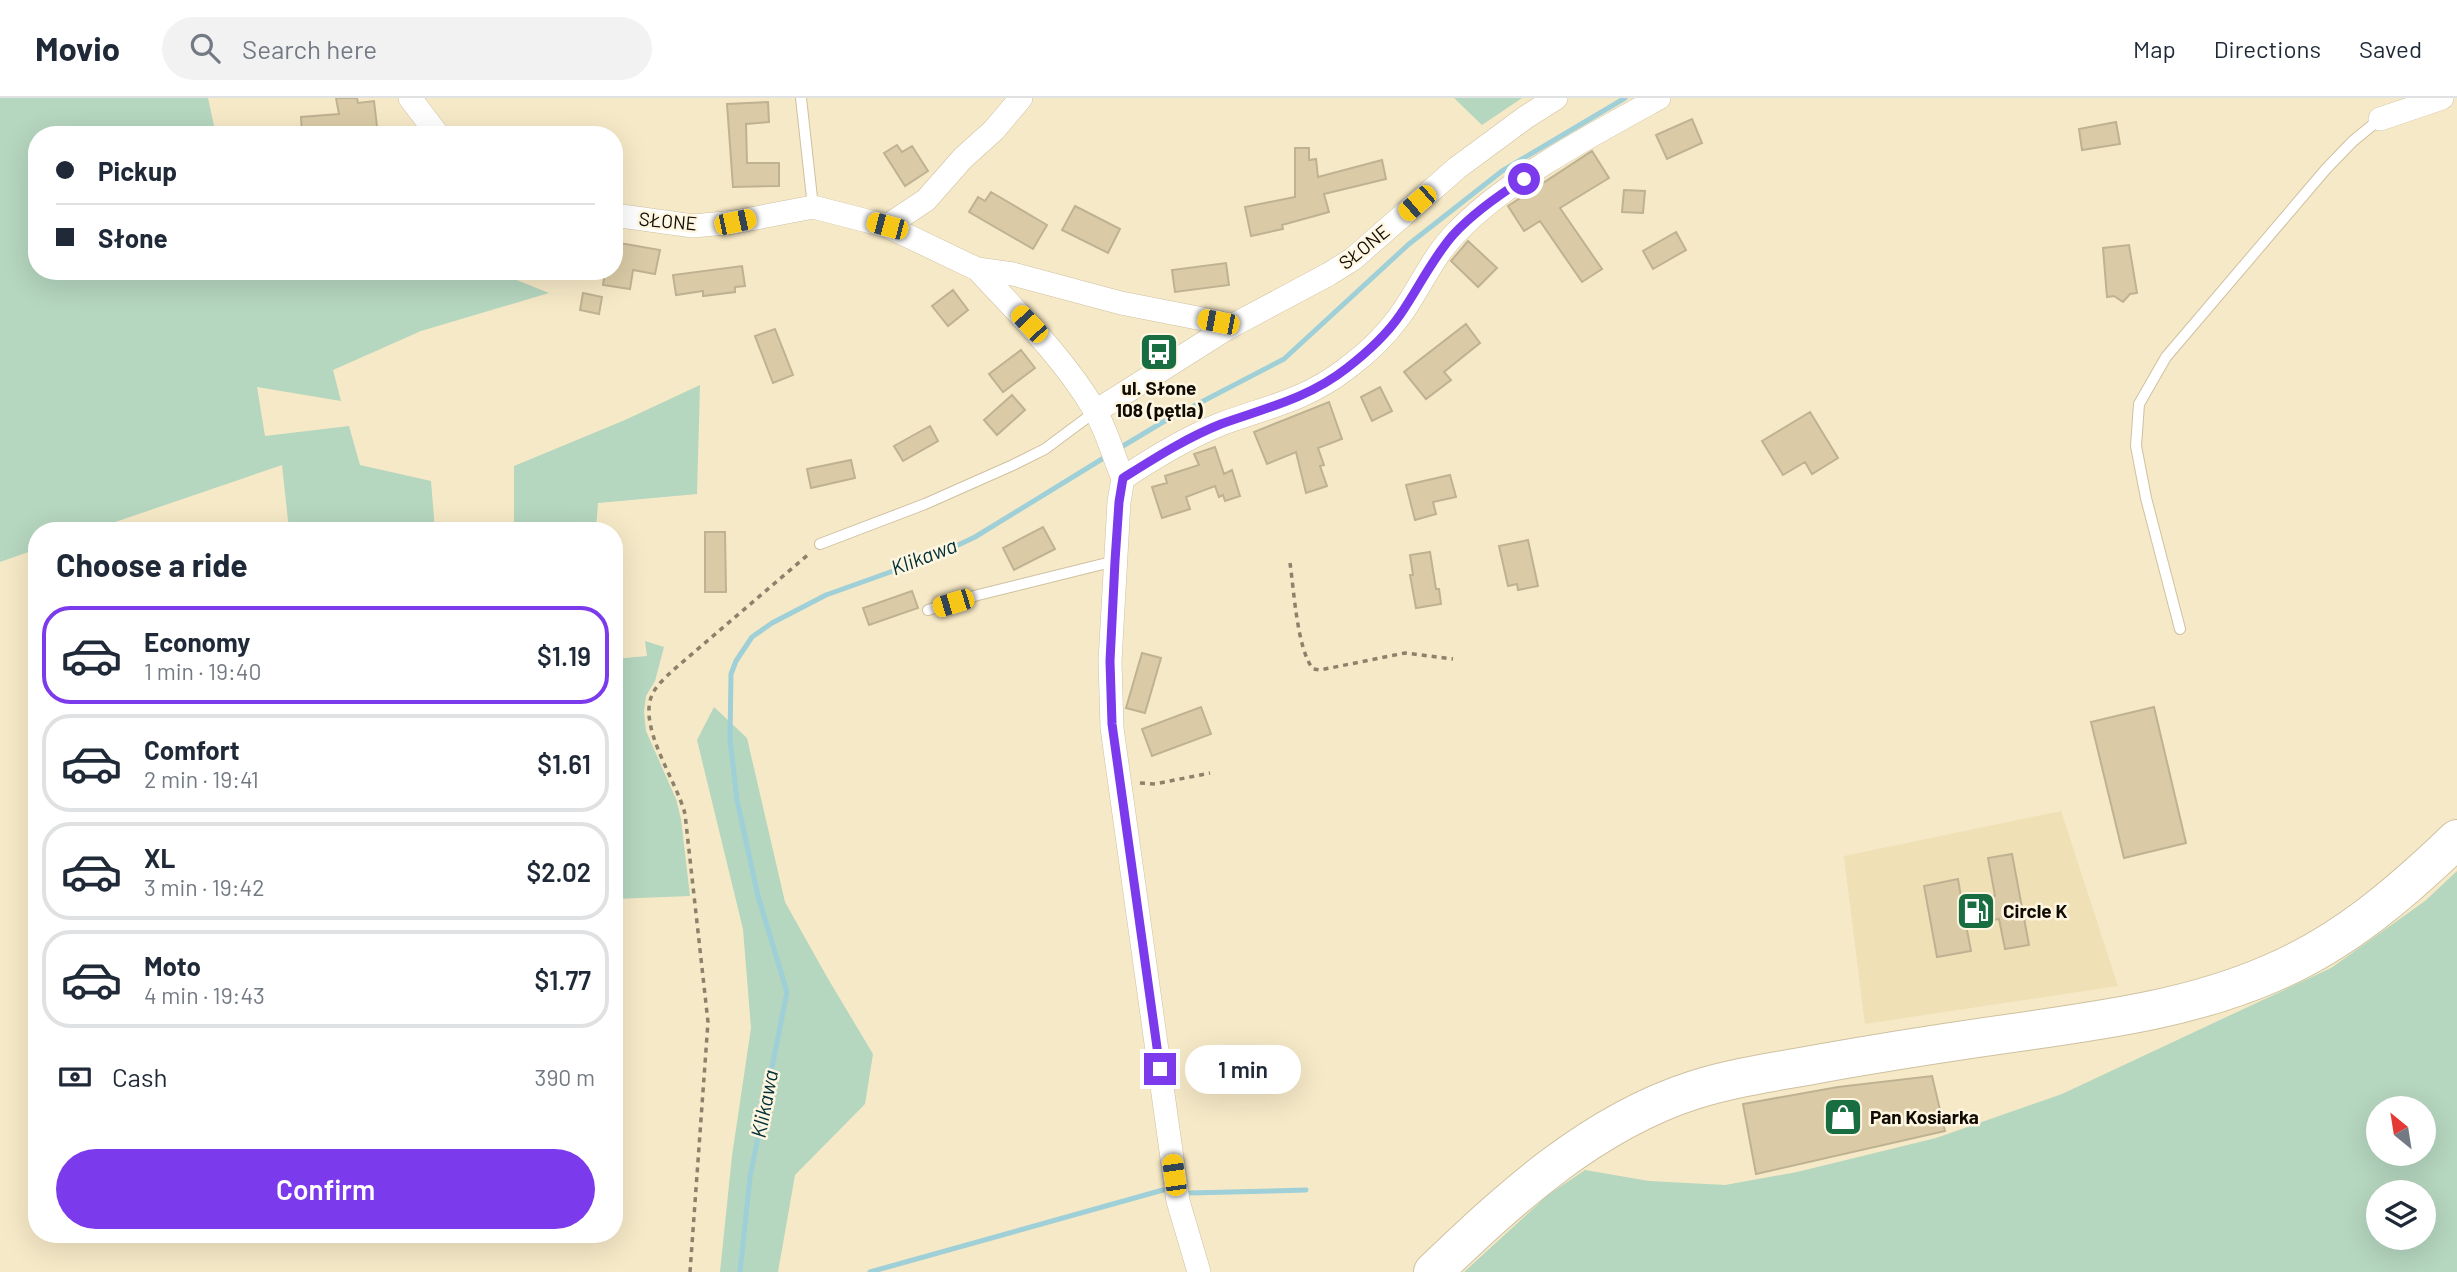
<!DOCTYPE html>
<meta charset="utf-8">
<style>
:root{--surface:#fff;--page:#f2f2f3;--text:#1f2937;--muted:#747a83;--line:#e0e1e3;--accent:#7c3aed}
body{margin:0;font-family:Barlow,sans-serif;background:var(--page);color:var(--text);height:100vh;display:flex;flex-direction:column;font-size:26px;white-space:nowrap}
*{box-sizing:border-box;margin:0}
p{font-size:23px;color:var(--muted)}
.icon{flex:none;width:38px;height:38px;fill:none;stroke:currentColor;stroke-width:2;stroke-linecap:round;stroke-linejoin:round}
.map{position:relative;flex:1;overflow:hidden}
.panel{position:absolute;left:28px;top:424px;width:595px;height:721px;display:flex;flex-direction:column;background:var(--surface);border-radius:28px;box-shadow:0 7px 28px #0002}
.panel>*{flex:none}
.top-card{position:absolute;left:28px;top:28px;width:595px;height:154px;border-radius:28px;box-shadow:0 7px 28px #0002;display:grid;align-content:center;height:154px;padding:0 28px;background:var(--surface)}
.needle{width:46px;rotate:330deg}
.controls{position:absolute;left:2366px;top:998px;display:grid;gap:14px}
.controls a{display:grid;place-items:center;width:70px;height:70px;border-radius:50%;background:var(--surface);box-shadow:0 7px 28px #0002;font-size:35px}
.end{position:absolute;width:32px;height:32px;margin:-16px;border:9px solid #7c3aed;background:#fff;box-shadow:0 0 0 4px #fff}
.from{border-radius:50%}
.bubble{position:absolute;height:49px;border-radius:24px;background:var(--surface);box-shadow:0 7px 28px #0002;font-size:23px;font-weight:600;line-height:49px;text-align:center}
.car{position:absolute;width:21px;height:42px;margin:-21px -10px;border-radius:9px;box-shadow:0 0 5px 2px #0007;background:linear-gradient(#f5c518 24%,#345 0 40%,#f5c518 0 76%,#345 0 86%,#f5c518 0)}
.top-card b{display:flex;align-items:center;gap:24px;height:66px;font-size:26px}
.top-card b+b{border-top:2px solid var(--line)}
.top-card i{width:18px;height:18px;background:var(--text)}
ul{padding:0;list-style:none}
li{display:flex;align-items:center;gap:21px;height:98px;margin:0 14px 10px;padding:0 14px;border:4px solid var(--line);border-radius:28px}
li div{flex:1}
li b{display:block;font-size:26px}
li em{font-style:normal;font-weight:600}
li.selected{border-color:var(--accent)}
li>.icon{width:63px;height:63px;stroke-width:1.5}
h2{padding:0 28px;font-size:32px;line-height:84px}
.pay{display:flex;align-items:center;gap:18px;height:77px;padding:0 28px;font-size:26px}
.pay p{margin-inline-start:auto}
.primary-button{display:flex;gap:14px;margin-top:auto;padding:14px 28px}
.primary-button a{flex:1;height:80px;border-radius:42px;background:var(--accent);color:#fff;font-size:28px;font-weight:600;line-height:80px;text-align:center}
header{display:flex;align-items:center;gap:42px;box-sizing:border-box;height:98px;padding:0 35px;background:var(--surface);border-bottom:2px solid var(--line)}
header strong{font-size:33px}
nav{display:flex;gap:38px;margin-inline-start:auto;font-size:24px}
.search{width:490px;height:63px;background:var(--page);display:flex;align-items:center;gap:18px;box-sizing:border-box;padding:0 24px;border-radius:38px;color:var(--muted);font-size:26px}
.map>svg:first-child{display:block}
</style>
<header>
<strong>Movio</strong>
<div class="search"><svg class="icon" aria-label="search" viewBox="0 0 24 24"><circle cx="10" cy="10" r="6"/><path d="M15 15l6 6"/></svg>Search here</div>
<nav><a>Map</a><a>Directions</a><a>Saved</a></nav>
</header>
<div class="map">
<svg width="2457" height="1174" viewBox="0 0 2457 1174">
<rect width="100%" height="100%" fill="#f6e9c7"/>
<!-- built -->
<path fill="#f0e0b6" d="M2061 713 2118 888 1865 926 1844 758Z"/>
<!-- green -->
<path fill="#b5d6bf" fill-rule="evenodd" d="M0 0H208L216 37H37V173H494L549 195 421 233 333 272 341 303 257 289 265 338 349 328 360 367 431 383 435 432H289L282 367 92 432H37V451L0 464Z
M1454 0H1522L1482 27Z
M700 287 697 396 598 405 596 432H500L514 429V368L625 322Z
M645 543 664 549 655 583 646 598 644 614 646 633 676 701 681 721 690 798 614 801V561L647 558Z
M714 609 747 640 785 804 827 879 873 956 865 1006 795 1077 778 1174H720L732 1058 751 930 743 831 697 642Z
M2457 773V1174H1464L1548 1097 1585 1072 1649 1083 1725 1087 1797 1074 1936 1040 2062 996 2331 870 2425 803ZM2378 1010H2424V1055H2378ZM2378 1094H2424V1139H2378Z"/>
<g fill="none" stroke-linecap="round" stroke-linejoin="round">
<!-- stream -->
<path stroke="#9fcfd7" stroke-width="5" d="M1118 351 1163 324 1284 261 1409 146 1502 73 1625 0
M1190 1095 1306 1092
M740 1174 750 1079 787 894 758 798 737 702 730 641 731 576 736 563 752 539 772 525 826 497 935 458 975 439 1107 358
M870 1174 1163 1092"/>
</g>
<!-- building -->
<path fill="#dacba6" stroke="#bfb292" stroke-width="2" d="M336 0H357L358 5 374 3 378 37H302L301 19 339 16Z
M768 4 769 24 746 26 747 65H779V88L733 89 727 6Z
M1692 21 1702 45 1667 61 1656 37Z
M2116 24 2120 46 2082 52 2079 31Z
M897 47 902 54 912 48 928 73 905 88 884 55Z
M1295 50H1309V62L1316 61 1318 79 1382 62 1386 81 1324 96 1329 114 1282 127 1283 131 1251 138 1245 109 1295 99Z
M1592 53 1609 80 1560 110 1602 171 1582 184 1540 123 1524 133 1508 108Z
M1624 92 1645 93 1643 115 1622 114Z
M991 94 1047 127 1033 151 969 114 978 99 985 103Z
M1075 108 1120 131 1108 155 1062 132Z
M1676 134 1686 152 1653 171 1643 153Z
M1468 143 1497 170 1478 189 1451 163Z
M614 144 660 152 655 176 633 172 630 191 603 187 605 173H614Z
M2129 147 2137 195 2130 196 2123 204 2114 198 2107 199 2103 150Z
M1226 165 1229 187 1175 194 1172 172Z
M742 168 745 188 735 189V194L703 198V193L676 197 673 177Z
M953 192 968 212 948 228 932 208Z
M583 195 602 199 599 216 580 212Z
M1466 226 1480 245 1444 274 1451 282 1426 301 1404 274Z
M775 231 793 277 773 285 755 238Z
M1021 252 1035 270 1003 294 989 276Z
M1380 289 1392 313 1372 323 1361 299Z
M1012 297 1025 312 997 337 984 322Z
M1329 304 1342 341 1318 350 1324 367 1320 368 1327 388 1306 395 1296 354 1267 366 1254 334Z
M1810 314 1838 360 1812 376 1805 364 1783 377 1762 343Z
M930 328 938 343 903 363 894 348Z
M1215 349 1224 376 1232 372 1240 398 1225 403 1223 397 1219 399 1215 388 1186 399 1190 411 1162 420 1152 389 1167 385 1165 378 1199 367 1194 356Z
M851 362 855 380 811 390 807 371Z
M1450 377 1456 399 1433 404 1436 416 1415 422 1406 387Z
M1043 429 1055 451 1014 472 1003 450Z
M705 434H725L726 494H705Z
M1528 442 1538 488 1518 492 1517 486 1508 488 1499 448Z
M1430 454 1436 491H1439L1441 506 1416 510 1410 477H1413L1410 457Z
M912 493 918 510 869 527 863 510Z
M1142 555 1161 560 1145 615 1126 610Z
M1201 609 1211 636 1152 658 1142 631Z
M2154 609 2186 745 2124 760 2091 624Z
M2012 756 2029 847 2005 851 1999 821 1966 827 1971 853 1937 859 1924 788 1958 781 1962 805 1995 798 1988 760Z
M1932 978 1945 1033 1756 1076 1743 1006 1838 989Z"/>
<g fill="none" stroke-linecap="round" stroke-linejoin="round">
<!-- lane casing -->
<g stroke="#cfc1a0" stroke-width="12">
<path id="lane" d="M801 0 813 109
M820 446 925 406 1013 367 1045 351 1096 313
M928 512 978 497 1115 463
M2180 531 2146 400 2136 348 2139 306 2166 259 2326 71 2353 43 2380 21"/>
</g>
<!-- street casing -->
<g stroke="#cfc1a0" stroke-width="24">
<path id="street" d="M410 0 438 37
M2380 21 2442 0
M614 117 693 128 735 124 813 109 887 128 977 171 1013 176 1121 205 1218 224 1226 231
M887 128 926 102 963 60 994 32 1021 0
M977 171C1018 215 1063 259 1094 311 1107 332 1113 358 1123 380
M1096 313 1226 231 1329 176 1353 161 1457 70 1526 19 1556 0
M1123 380 1119 404 1110 563 1112 630 1178 1103 1199 1174
M1123 380C1154 360 1186 340 1221 326 1267 309 1306 302 1346 271 1365 257 1386 237 1399 219 1419 192 1432 159 1456 135 1506 82 1595 35 1659 0"/>
</g>
<!-- highway casing -->
<g stroke="#cfc1a0" stroke-width="40">
<path id="highway" d="M1433 1174C1509 1101 1591 1025 1694 992 1732 980 1773 974 1812 967 1884 954 1955 943 2027 933 2110 921 2195 909 2272 875 2343 845 2402 794 2457 741"/>
</g>
<!-- path -->
<path stroke="#8c826c" stroke-width="3.5" stroke-dasharray="5 5" stroke-linecap="butt" d="M1290 465C1294 492 1297 551 1313 571L1320 572 1405 555 1453 561
M1140 685 1155 686 1210 675
M690 1174 708 924 685 716C677 683 636 627 653 595 657 587 665 580 671 574L810 455"/>
<!-- lane -->
<use href="#lane" stroke="#fff" stroke-width="10"/>
<!-- street -->
<use href="#street" stroke="#fff" stroke-width="23"/>
<!-- highway -->
<use href="#highway" stroke="#fff" stroke-width="38"/>
</g>
<g fill="none" stroke-linecap="round" stroke-linejoin="round">
<!-- route -->
<path stroke="#7c3aed" stroke-width="9" d="M1160 971 1112 626 1110 563 1115 463 1119 404 1123 380C1155 360 1186 340 1221 326 1266 310 1309 300 1347 270 1365 256 1387 236 1400 217 1418 191 1432 161 1453 137 1473 115 1499 97 1524 81"/>
</g>
<!-- icons -->
<defs>
<g id="bus-square" transform="scale(2.0125)"><rect x="-9" y="-9" width="18" height="18" rx="4" fill="#196e41" stroke="#fff6e2"/><path d="M-5-6H5V4H4V6H2V4H-2V6H-4V4H-5ZM-3.5-4V0h7V-4ZM-3.5 1.2v1.5H-2V1.2ZM2 1.2v1.5H3.5V1.2Z" fill="#fff"/></g>
<g id="fuel-square" transform="scale(2.0125)"><rect x="-9" y="-9" width="18" height="18" rx="4" fill="#196e41" stroke="#fff6e2"/><path d="M-5.5-6h7V0h2V4h1.3V-2.5L3-4.5l.8-.8L6-3V5H2.5V1h-1V6h-7ZM-4.2-4.7v3.2H.2V-4.7Z" fill="#fff"/></g>
<g id="shop-square" transform="scale(2.0125)"><rect x="-9" y="-9" width="18" height="18" rx="4" fill="#196e41" stroke="#fff6e2"/><path d="M-5-2.5h2.3a2.7 3.5 0 0 1 5.4 0H5L5.5 6h-11ZM-1.5-2.5h3a1.5 2.3 0 0 0-3 0Z" fill="#fff"/></g>
</defs>
<g fill-rule="evenodd">
<use href="#bus-square" x="1159" y="254"/>
<use href="#fuel-square" x="1976" y="813"/>
<use href="#shop-square" x="1843" y="1019"/>
</g>
<g text-anchor="middle" stroke-width="5" stroke-linejoin="round" paint-order="stroke">
<!-- street labels -->
<g font-size="19" fill="#110c03" stroke="#fff6e2">
<text transform="translate(668 123) rotate(5)" y="7">SŁONE</text>
<text transform="translate(1364 149) rotate(-39)" y="7">SŁONE</text>
</g>
<!-- poi labels -->
<g font-size="19" font-weight="bold" fill="#110c03" stroke="#fff6e2" text-anchor="start">
<text x="1159" y="297" text-anchor="middle">ul. Słone<tspan x="1159" dy="22">108 (pętla)</tspan></text>
<text x="2003" y="820">Circle K</text>
<text x="1870" y="1026">Pan Kosiarka</text>
</g>
<!-- water labels -->
<g font-size="21" font-style="italic" fill="#003137" stroke="#fff6e2">
<text transform="translate(924 459) rotate(-21)" y="7">Klikawa</text>
<text transform="translate(765 1006) rotate(-79)" y="7">Klikawa</text>
</g>
</g>
</svg>
<div class="controls">
<a><svg class="needle" viewBox="-14 -14 28 28"><path d="M0-13l5 13h-10z" fill="#e53935"/><path d="M0 13l5-13h-10z" fill="#747a83"/></svg></a>
<a><svg class="icon" aria-label="layers" viewBox="0 0 24 24"><path d="M12 4l9 5-9 5-9-5zM3 14l9 5 9-5"/></svg></a>
</div>
<i class="end from" style="left:1524px;top:81px"></i>
<i class="end" style="left:1160px;top:971px"></i>
<div class="bubble" style="left:1185px;top:947px;width:116px">1 min</div>
<i class="car" style="left:1417px;top:105px;rotate:229deg"></i>
<i class="car" style="left:735px;top:124px;rotate:78deg"></i>
<i class="car" style="left:887px;top:128px;rotate:285deg"></i>
<i class="car" style="left:1218px;top:224px;rotate:281deg"></i>
<i class="car" style="left:1029px;top:226px;rotate:317deg"></i>
<i class="car" style="left:953px;top:505px;rotate:253deg"></i>
<i class="car" style="left:1174px;top:1077px;rotate:352deg"></i>
<div class="top-card">
<b><i class="from"></i>Pickup</b>
<b><i></i>Słone</b>
</div>
<section class="panel">
<h2>Choose a ride</h2>
<ul>
<li class="selected"><svg class="icon" aria-label="car" viewBox="0 0 24 24"><path d="M5 17H2v-5l4-1 3-4h7l3 4 3 1v5h-3M9 17h6M6 11h13"/><circle cx="7" cy="17" r="2"/><circle cx="17" cy="17" r="2"/></svg><div><b>Economy</b><p>1 min · 19:40</p></div><em>$1.19</em></li>
<li><svg class="icon" aria-label="car" viewBox="0 0 24 24"><path d="M5 17H2v-5l4-1 3-4h7l3 4 3 1v5h-3M9 17h6M6 11h13"/><circle cx="7" cy="17" r="2"/><circle cx="17" cy="17" r="2"/></svg><div><b>Comfort</b><p>2 min · 19:41</p></div><em>$1.61</em></li>
<li><svg class="icon" aria-label="car" viewBox="0 0 24 24"><path d="M5 17H2v-5l4-1 3-4h7l3 4 3 1v5h-3M9 17h6M6 11h13"/><circle cx="7" cy="17" r="2"/><circle cx="17" cy="17" r="2"/></svg><div><b>XL</b><p>3 min · 19:42</p></div><em>$2.02</em></li>
<li><svg class="icon" aria-label="car" viewBox="0 0 24 24"><path d="M5 17H2v-5l4-1 3-4h7l3 4 3 1v5h-3M9 17h6M6 11h13"/><circle cx="7" cy="17" r="2"/><circle cx="17" cy="17" r="2"/></svg><div><b>Moto</b><p>4 min · 19:43</p></div><em>$1.77</em></li>
</ul>
<div class="pay"><svg class="icon" aria-label="cash" viewBox="0 0 24 24"><path d="M3 7h18v10H3z"/><circle cx="12" cy="12" r="2"/></svg>Cash<p>390 m</p></div>
<div class="primary-button"><a>Confirm</a></div>
</section>
</div>
